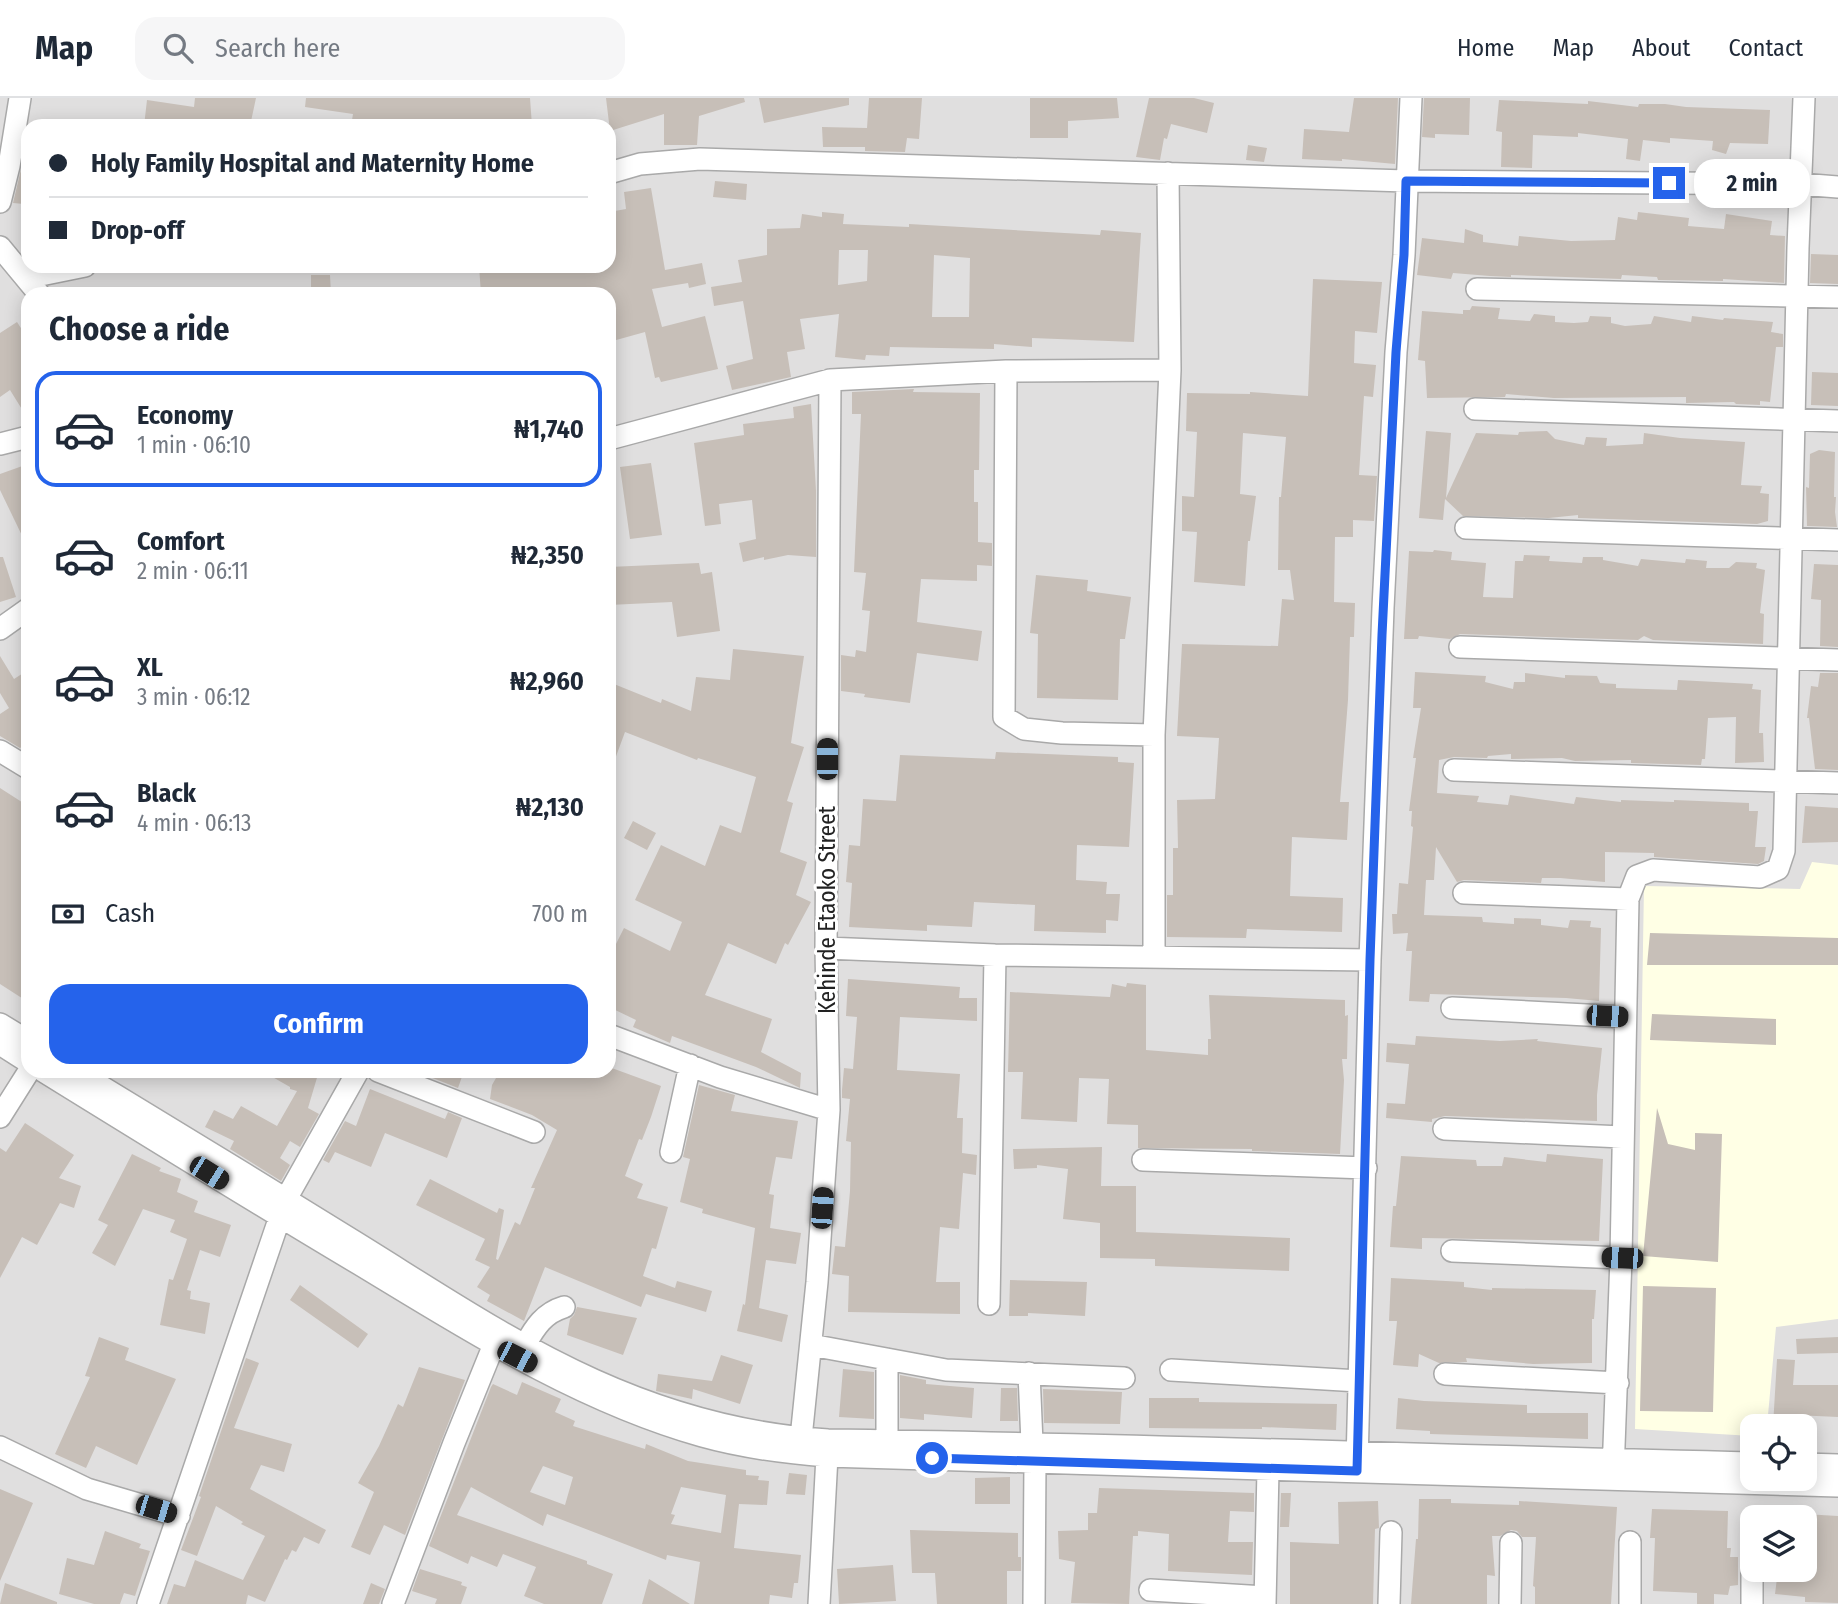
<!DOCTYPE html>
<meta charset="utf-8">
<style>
:root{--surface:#fff;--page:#f6f6f7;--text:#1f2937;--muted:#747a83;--line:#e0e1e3;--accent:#2563eb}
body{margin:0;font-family:"Fira Sans Condensed",sans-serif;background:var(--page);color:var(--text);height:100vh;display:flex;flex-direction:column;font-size:26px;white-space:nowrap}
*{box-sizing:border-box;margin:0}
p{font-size:23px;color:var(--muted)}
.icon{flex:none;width:38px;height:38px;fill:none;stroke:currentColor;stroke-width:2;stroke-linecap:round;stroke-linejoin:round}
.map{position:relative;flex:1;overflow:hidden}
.sheet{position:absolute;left:21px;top:189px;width:595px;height:791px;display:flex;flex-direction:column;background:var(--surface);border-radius:21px;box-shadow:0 4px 18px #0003}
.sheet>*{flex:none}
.banner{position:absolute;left:21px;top:21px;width:595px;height:154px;border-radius:21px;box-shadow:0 4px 18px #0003;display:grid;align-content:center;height:154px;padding:0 28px;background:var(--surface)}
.buttons{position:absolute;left:1740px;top:1316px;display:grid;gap:14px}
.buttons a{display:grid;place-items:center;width:77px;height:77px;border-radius:14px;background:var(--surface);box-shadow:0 4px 18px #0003;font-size:35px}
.end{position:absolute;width:32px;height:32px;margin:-16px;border:9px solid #2563eb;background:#fff;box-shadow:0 0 0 4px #fff}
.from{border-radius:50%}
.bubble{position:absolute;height:49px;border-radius:21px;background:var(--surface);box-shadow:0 4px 18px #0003;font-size:23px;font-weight:700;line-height:49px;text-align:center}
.car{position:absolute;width:21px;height:42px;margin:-21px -10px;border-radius:9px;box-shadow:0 0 5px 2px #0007;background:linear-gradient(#222 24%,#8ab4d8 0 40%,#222 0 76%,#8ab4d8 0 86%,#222 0)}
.banner b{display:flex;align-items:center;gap:24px;height:66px;font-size:26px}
.banner b+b{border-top:2px solid var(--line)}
.banner i{width:18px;height:18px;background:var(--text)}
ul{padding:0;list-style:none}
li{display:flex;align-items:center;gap:21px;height:116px;margin:0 14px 10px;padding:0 14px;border:4px solid transparent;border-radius:21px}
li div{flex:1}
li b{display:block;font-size:26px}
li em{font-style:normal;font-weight:700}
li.on{border-color:var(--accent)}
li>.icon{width:63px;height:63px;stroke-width:1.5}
h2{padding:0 28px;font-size:32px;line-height:84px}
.pay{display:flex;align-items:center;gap:18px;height:77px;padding:0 28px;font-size:26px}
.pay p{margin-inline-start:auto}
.cta{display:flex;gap:14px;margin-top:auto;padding:14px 28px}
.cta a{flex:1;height:80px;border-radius:21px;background:var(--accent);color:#fff;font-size:28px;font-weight:700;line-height:80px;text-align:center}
header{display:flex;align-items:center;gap:42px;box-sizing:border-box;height:98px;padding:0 35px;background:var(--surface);border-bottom:2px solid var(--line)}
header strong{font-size:33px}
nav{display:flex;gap:38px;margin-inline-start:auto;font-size:24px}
.search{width:490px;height:63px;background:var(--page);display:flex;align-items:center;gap:18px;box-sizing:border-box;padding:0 24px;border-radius:21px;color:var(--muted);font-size:26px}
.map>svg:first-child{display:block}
</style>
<header>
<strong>Map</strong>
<div class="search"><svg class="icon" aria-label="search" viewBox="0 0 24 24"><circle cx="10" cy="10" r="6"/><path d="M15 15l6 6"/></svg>Search here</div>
<nav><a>Home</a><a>Map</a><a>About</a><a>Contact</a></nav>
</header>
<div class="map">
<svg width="1838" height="1506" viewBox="0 0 1838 1506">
<rect width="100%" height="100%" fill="#f2efe9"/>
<!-- residential -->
<path fill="#e0dfdf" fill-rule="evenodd" d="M0 0H1838V1506H0ZM28 28H609V168H28ZM28 196H609V973H28ZM1752 1328H1804V1381H1752ZM1752 1419H1804V1472H1752Z"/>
<!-- education -->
<path fill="#ffffe5" d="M1812 764 1838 767V1221L1776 1229 1767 1328H1752V1338L1635 1331 1644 788 1800 791Z"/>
<!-- building -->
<path fill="#c7bfb8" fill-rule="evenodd" d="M195 0H256L250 28H144L147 2 194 9Z
M306 0H530L532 28H351L353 16 305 9Z
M606 0H744L745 4 699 18 697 47H664V16L610 33Z
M759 0H849V7L764 25Z
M869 0H922L919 41 907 40 905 54 865 53V49H823L822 29 867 30Z
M1030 0H1117L1119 20 1068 23V40H1030Z
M1149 0H1194L1214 5 1207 35 1171 26 1167 41 1164 40 1160 62 1136 59Z
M1354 0H1398L1395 66 1342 61V63L1302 61 1304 31 1349 34Z
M1424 0H1470L1469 37 1435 36V40L1422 39Z
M1499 2 1588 6V3L1638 9 1639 6H1665L1686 9 1770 12 1768 46 1730 45 1726 56 1712 52 1713 43 1670 40V45L1643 42 1640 63 1626 61 1628 41 1578 35V39L1533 37 1532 70 1501 69 1502 34 1496 33Z
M1248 47 1267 50 1264 64 1246 62Z
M23 63 28 64 24 106 13 105Z
M715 83 747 86 746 102 713 99Z
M651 90 665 172 702 165 706 186 689 190 688 185 652 191 662 229 705 218 718 271 661 284 659 279 655 280 645 234 609 244V196H481L479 168H609V114L626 111 624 94Z
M822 114 844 116 843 126 909 129V126L1100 137 1101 132 1141 135 1134 244 1032 240V249L994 246V251L890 249 889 258 866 257 865 262 835 259 839 216 800 221 805 251 787 254 791 279 732 292 726 268 753 261 743 203 714 208 711 189 742 184 738 162 767 157V131L800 130 802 116 822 119ZM839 152H868L867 183 838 187ZM934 157 970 160 969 219H932Z
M1638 114 1689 120 1688 128 1724 131 1726 116 1772 123 1770 137 1785 138 1784 185 1723 181V183L1658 182 1657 179 1622 177 1621 181 1511 177V179L1490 178 1453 175 1451 181 1417 177 1422 140 1464 145 1465 131 1483 137V144L1518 148 1519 138 1571 143 1615 142 1618 119 1637 122Z
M1811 156 1838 157V186L1810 185Z
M311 177H330L331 196H311Z
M1313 181 1382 184 1377 235 1355 233 1354 265 1376 267 1373 299 1364 298 1359 377 1377 378 1374 423 1353 422V439H1335L1334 504 1355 505 1354 539H1350L1348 602 1340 704H1349L1347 742 1292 739 1290 798 1343 800 1342 834 1247 831 1246 840 1167 839V797H1173V750H1178L1177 702 1215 701 1219 640 1177 638 1182 546 1278 548 1282 501 1294 502 1290 472H1278L1279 399H1281L1286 339 1243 335 1240 396 1256 398 1250 443H1248L1245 488 1194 484 1197 434 1182 433V398L1194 399 1197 334 1186 333 1187 295 1250 296V294L1308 298Z
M1472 208 1500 210 1498 221 1530 223 1534 216 1555 218V224L1574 225 1588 224 1590 218 1611 219V225L1625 228 1651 226 1654 218 1691 224 1692 218 1723 222 1724 220 1773 224 1771 234 1783 236V249H1776L1770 304 1760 303V307L1736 306 1734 304 1686 305V299L1554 300 1506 296 1505 299 1427 300 1425 263 1418 262 1422 213 1463 216V212H1470Z
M17 224 28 241V321L10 292 0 299V235Z
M1812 274 1838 275V308L1811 307Z
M914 291 913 294 980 295 979 372H974V404H978V444L992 445V468L977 467V483L921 481 917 524 982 533 978 563 917 555 910 605 864 599 865 596 841 593V557L855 559 856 552 866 554 870 513 862 512 866 475 854 474 861 316H852V294Z
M811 306 816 393V459L788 457 764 462V459L743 464 739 445 756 441 752 402 719 406 721 426 705 428 694 345 744 337 743 326 794 320 793 309Z
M1426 333 1451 335 1446 400 1476 335 1518 337 1519 334 1547 333 1555 341 1584 347 1586 339 1607 340 1606 348 1643 346 1644 335 1680 340 1745 344 1741 387 1762 388 1760 395 1769 396 1768 423 1757 426 1578 420V417L1549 420 1463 418 1445 401 1443 422 1419 420Z
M1819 352 1835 354 1834 399H1836L1835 414 1837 429 1807 428 1806 389 1809 390 1810 356Z
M651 365 662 437 630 441 620 369Z
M28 366V450L0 392V376Z
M1434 452 1452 454 1451 462 1486 465 1483 499 1513 500 1515 463H1523L1524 457 1550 458 1549 463 1582 465 1583 459H1603V462L1638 468 1641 461 1685 465 1686 461 1707 463 1706 470H1729L1736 464 1757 465 1756 470 1765 472 1760 515 1764 516 1763 546 1653 542 1644 538 1638 542 1460 536 1450 541 1419 538 1418 541H1404L1409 453 1433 454Z
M0 459H3L16 499 0 504Z
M699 465 701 476 712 474 720 533 677 539 672 504 609 507V469Z
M1814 466 1838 467V549L1820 548 1821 502 1811 501Z
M1036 477 1088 482 1087 493 1131 499 1125 541H1120L1118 602 1037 600 1038 536 1030 535Z
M733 551 804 558 791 645 804 649 787 703 793 705 780 754 807 764 796 797 811 804 788 847 785 845 776 866 728 845 705 897 772 921 761 954 801 975 800 990 756 969 672 938 670 945 633 929 636 922 609 909V860L624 830 670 853 682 824 635 802 661 747 705 768 720 727 741 735 756 679 698 660 697 662 625 634 611 672 609 671V584L661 605 662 601 691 613 696 579 730 582Z
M0 558 14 581 28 572V645L20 650 0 638V616L9 610 0 595Z
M1415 574 1486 578 1485 584 1513 591 1514 584H1525V575L1565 580V577L1597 578 1600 585 1616 586V590L1677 592 1678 582 1753 586 1752 591 1761 592 1759 635H1763L1764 664 1735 665 1736 619 1708 620 1705 661H1702L1701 667 1631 665V662L1575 663 1562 660 1511 661V656L1488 658 1487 660 1454 659 1439 662 1437 695 1479 698 1477 704 1508 707 1510 697 1574 706 1576 699 1621 704V702L1674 704V702L1749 705V713H1758L1755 749H1766L1764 763 1758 766 1654 759V755L1605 754V784L1560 780H1542L1541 785 1464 782 1457 784 1436 749 1434 782H1426L1424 817 1482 819 1483 824 1514 826V820L1541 821V827L1568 830 1570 822 1591 823 1590 829 1601 830 1599 903 1566 900 1430 896 1429 904 1409 903 1412 853H1406L1408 835 1393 836 1392 816H1397L1399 785 1408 786 1413 729 1411 728 1412 713H1409L1416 660H1413L1421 610H1413Z
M1820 575H1838V672L1815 671 1809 620H1807L1811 588 1818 589Z
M996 654 1118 659V664L1134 665 1129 749 1077 747 1076 782 1107 784 1106 796H1120L1118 823 1106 822V835L1034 833 1035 807 974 804 972 829 927 827V833L849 829 852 785 846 784 849 747 860 748 863 701 896 703 900 657 995 661Z
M0 690 28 708V904L0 886Z
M1805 708 1838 710V744L1802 745Z
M633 723 656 735 647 752 624 740Z
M1650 835 1838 840V867H1647Z
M848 881 960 889 959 900H977V923L900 919 897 972 960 976 957 1020H963L962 1055 977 1057 976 1077 963 1075 959 1131 940 1129 936 1184H960V1216L848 1214 849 1178 832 1176 835 1148 845 1149 850 1093 851 1044 846 1043 850 1001 842 1000V992L844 970 853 971 857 919 846 918Z
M1127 885 1146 887V952L1208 957V941H1211L1209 897 1345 902V918L1348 917 1347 961H1342L1344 982 1340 1056 1252 1053V1051L1138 1050V1027L1107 1026 1109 981 1079 980 1077 1024 1021 1021 1023 974H1008L1010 894 1110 899 1112 886 1126 889Z
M1652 916 1776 921V947L1650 942Z
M1416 938 1500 943 1538 941 1537 943 1602 950 1597 997V1023L1445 1018 1432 1021V1024L1386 1020 1387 1005 1405 1006 1409 966 1386 964 1387 945 1415 947Z
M609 969 661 988 651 1019 642 1042 639 1041 625 1078 643 1086 637 1100 668 1109 656 1151 652 1150 643 1178 675 1190 677 1183 712 1193 706 1214 646 1196 641 1209 545 1169 524 1223 487 1203 490 1197 477 1189 490 1169 475 1162 485 1141 416 1107 430 1081 497 1115 499 1110 504 1112 496 1161 498 1162 515 1124 520 1127 535 1090H531L557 1032 532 1017 490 1001 492 987 500 973H609Z
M262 973H319L308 1010 319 1016 300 1049 290 1043 280 1060 290 1067 281 1083 230 1051 234 1043 205 1029 214 1012 233 1021 241 1008 277 1028 297 993 290 991V989Z
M415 973H464L458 990Z
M699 987 735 997 731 1013 798 1023 792 1061 776 1059 769 1096 774 1097 770 1130 801 1135 796 1166 766 1162 759 1210 788 1217 782 1244 737 1233 743 1206 745 1207 755 1130 702 1115 703 1111 680 1104 690 1061 683 1059Z
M370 991 445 1021 448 1014 462 1020 447 1060 385 1035 371 1069 335 1054 329 1065 323 1062 345 1023 356 1028Z
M1657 1010 1668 1046 1695 1052V1035L1722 1036 1718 1164 1643 1158Z
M25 1025 74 1057 59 1080 81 1088 74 1110 60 1105 37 1147 22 1139 0 1180V1050L6 1054Z
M1102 1049 1101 1088H1136V1134L1290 1140 1289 1173 1155 1168V1161L1100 1160V1125L1063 1121 1068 1071 1037 1067V1070L1014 1071 1013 1051Z
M132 1056 161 1070 159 1073 181 1081 177 1094 198 1103 194 1114 231 1127 220 1159 200 1152 187 1192 191 1193 190 1201 210 1205 205 1236 160 1227 169 1181 173 1182 187 1141 170 1134 175 1122 143 1111 115 1168 92 1155 108 1127 98 1122Z
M1547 1056 1603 1061 1599 1143 1422 1140V1151L1390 1149 1393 1108H1396L1401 1058 1476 1062 1477 1068H1502L1504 1059 1546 1064Z
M1391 1180 1464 1184V1189L1492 1192V1190L1596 1192 1594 1221H1592V1265L1533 1266 1466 1260 1467 1264 1439 1265 1419 1256 1418 1269 1393 1267 1397 1223H1389Z
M1010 1182 1087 1184 1085 1218 1028 1215V1218H1009Z
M300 1187 368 1236 358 1250 290 1202Z
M1643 1188 1716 1190 1713 1314 1640 1313Z
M577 1209 637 1220 623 1257 567 1237 570 1221 574 1217Z
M99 1239 129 1250 125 1262 176 1281 137 1367 96 1348 86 1370 55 1356 90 1279 85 1278Z
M1838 1239V1255L1797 1256 1796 1241Z
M721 1257 753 1267 740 1306 693 1291 692 1301 656 1293 658 1276 712 1283Z
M246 1260 259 1265 234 1330 292 1346 284 1374 261 1367 250 1391 326 1432 319 1446 304 1439 296 1454 292 1452 287 1462 285 1461 265 1504 248 1497 246 1506H167L174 1486 185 1489 195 1462 243 1482 265 1438 241 1426 243 1424 216 1408 197 1458 181 1452 201 1399 199 1398Z
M1777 1261 1795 1262 1793 1287H1838V1319L1795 1317V1328H1773Z
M419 1269 465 1282 405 1437 384 1427 370 1457 351 1449 374 1394 358 1385 379 1348 398 1306 403 1309Z
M843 1271 874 1274V1321L839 1319Z
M900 1277 926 1282V1286L974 1290 972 1320 924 1316V1322L900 1320Z
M522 1284 561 1301 555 1314 575 1323 573 1328 645 1351 646 1346 688 1363 746 1372V1377L759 1378 758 1382 769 1383 767 1407 739 1406 734 1450 801 1457 798 1485H794L792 1500 770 1497 769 1506H694L700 1464 667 1457 666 1462 547 1416 543 1428 471 1389 457 1417 587 1463V1466L613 1476 602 1506H544L524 1498 536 1469 503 1456 497 1469 471 1458 468 1466 429 1448 491 1289 493 1286 517 1297ZM543 1368 573 1379 565 1407 530 1394ZM681 1389 726 1397 721 1435 671 1426 675 1417 671 1416Z
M1001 1290H1017L1018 1323H1000Z
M1043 1291 1122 1294 1120 1326 1044 1325Z
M1149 1300H1199V1304L1337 1306 1336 1332 1262 1329V1331L1149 1330Z
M1398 1300 1424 1303 1527 1307V1315H1588V1341L1430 1336V1333L1396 1331Z
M789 1375 807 1377 805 1397 786 1396Z
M1010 1379V1406H975V1380Z
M1099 1390 1254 1395V1414L1230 1413 1228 1444H1253L1252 1477 1168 1473 1169 1436 1138 1433V1438H1133L1129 1506 1071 1505 1075 1464 1059 1461 1058 1433 1088 1432V1415H1097Z
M0 1391 33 1405 0 1483Z
M1281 1395H1291L1289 1429H1280Z
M1419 1401H1451V1405L1519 1407V1403L1617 1409 1611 1506H1535V1489L1533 1488 1536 1439H1522L1517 1433 1511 1432 1500 1438H1492L1495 1478 1487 1477V1506H1411L1416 1441H1418Z
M1378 1403 1379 1430 1375 1431 1373 1506H1290V1444L1339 1446 1338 1404Z
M1652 1411 1728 1413 1727 1450H1731L1730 1459H1738V1487L1730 1488 1728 1497 1714 1496V1506H1697V1495L1653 1493 1655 1440H1650Z
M1804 1416 1838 1418V1505L1805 1504V1499L1775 1496 1778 1472H1804Z
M910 1432 1018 1435V1459H1021V1473H1007V1506H937L935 1475H912Z
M105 1433 141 1446 139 1450 150 1453 135 1498 124 1495 120 1506H94L59 1496 67 1460 94 1467Z
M893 1467 896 1503 839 1506 837 1471Z
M420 1471 462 1484 461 1487 467 1489 461 1506H435L437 1501 412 1493Z
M649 1481 690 1506H642Z
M5 1485 57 1504V1506H0Z
M371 1485 385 1491 379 1506H363Z"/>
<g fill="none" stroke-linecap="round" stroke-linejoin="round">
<!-- minor casing -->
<g stroke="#a9a9a9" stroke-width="24">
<path id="minor" d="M609 75 640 66 700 61 1406 83 1800 86 1838 89
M0 104 9 68 20 0
M0 149 39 196
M26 180 85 168
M1477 191 1838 199
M1006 273 1004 619 1024 631 1062 635 1154 637
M1475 311 1838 323
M609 341 830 282 1006 273 1170 272
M0 346 28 339
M1466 430 1838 442
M0 531 28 511
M1460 549 1838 562
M0 653 28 670
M1454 672 1838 685
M1464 795 1628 801
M826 850 995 857 1370 862
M1154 859V637L1170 272 1168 75
M1452 910 1625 919
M0 926 28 943
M609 937 720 979 829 1012
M0 946 28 964
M43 973C148 1038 253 1103 359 1166 468 1232 578 1303 702 1338 741 1349 787 1355 827 1358L1838 1388
M76 973C167 1028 257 1083 347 1139 427 1188 507 1243 594 1282 667 1315 748 1337 828 1342 1136 1346 1444 1358 1752 1365
M378 973 534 1034
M0 1019 29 973
M1444 1031 1622 1039
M671 1054 690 967
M1143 1062 1366 1070
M1452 1153 1621 1160
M989 1206 995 857
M525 1247C535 1229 544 1215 564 1209
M811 1247 946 1272 1124 1280
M887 1261V1357
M1171 1272 1359 1283
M1029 1275 1032 1345
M1445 1276 1618 1285
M801 1340 817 1184 829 1012 826 850 830 282
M0 1349 87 1391 179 1418
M1357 1365 1370 862 1383 510 1396 254 1404 157 1411 0
M1804 1366 1838 1367
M1613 1375 1621 1160 1628 801 1637 778 1653 772 1760 779 1778 771 1784 753 1798 150 1804 0
M1630 1444V1506
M1150 1492 1265 1499
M148 1506 286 1101 358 973
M393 1506 454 1345 499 1234
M819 1506 827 1358
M1034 1506 1035 1363
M1265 1506 1268 1372
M1389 1506 1391 1434
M1510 1506 1511 1445
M1752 1506V1472"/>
</g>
<!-- minor -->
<use href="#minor" stroke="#fff" stroke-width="21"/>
</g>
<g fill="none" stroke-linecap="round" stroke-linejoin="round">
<!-- route -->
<path stroke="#2563eb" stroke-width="9" d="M932 1360 1357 1373 1370 862 1382 537 1396 254 1404 157 1406 83 1669 85"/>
</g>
<g text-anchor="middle" stroke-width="6" stroke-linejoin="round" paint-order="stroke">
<!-- street labels -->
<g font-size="23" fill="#222" stroke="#fff">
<text transform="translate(827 812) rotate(-90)" y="8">Kehinde Etaoko Street</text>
</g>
</g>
</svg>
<div class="buttons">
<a><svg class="icon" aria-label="locate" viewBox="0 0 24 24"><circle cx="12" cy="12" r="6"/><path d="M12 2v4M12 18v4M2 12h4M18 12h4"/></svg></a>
<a><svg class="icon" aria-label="layers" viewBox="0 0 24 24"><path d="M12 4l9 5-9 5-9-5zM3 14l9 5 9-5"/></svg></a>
</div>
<i class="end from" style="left:932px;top:1360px"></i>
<i class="end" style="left:1669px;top:85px"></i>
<div class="bubble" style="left:1694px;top:61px;width:116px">2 min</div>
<i class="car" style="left:827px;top:661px;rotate:0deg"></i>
<i class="car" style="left:1607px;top:918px;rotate:93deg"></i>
<i class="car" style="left:209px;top:1075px;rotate:122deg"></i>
<i class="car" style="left:822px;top:1110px;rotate:4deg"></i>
<i class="car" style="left:1622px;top:1160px;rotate:272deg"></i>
<i class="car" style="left:517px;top:1259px;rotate:117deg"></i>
<i class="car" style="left:156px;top:1411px;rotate:107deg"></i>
<div class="banner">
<b><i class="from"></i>Holy Family Hospital and Maternity Home</b>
<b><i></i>Drop-off</b>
</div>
<section class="sheet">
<h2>Choose a ride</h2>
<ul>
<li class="on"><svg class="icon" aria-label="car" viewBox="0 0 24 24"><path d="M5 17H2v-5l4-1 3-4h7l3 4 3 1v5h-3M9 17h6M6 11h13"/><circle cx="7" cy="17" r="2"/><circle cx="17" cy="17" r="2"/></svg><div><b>Economy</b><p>1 min · 06:10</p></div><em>₦1,740</em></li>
<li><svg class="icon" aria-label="car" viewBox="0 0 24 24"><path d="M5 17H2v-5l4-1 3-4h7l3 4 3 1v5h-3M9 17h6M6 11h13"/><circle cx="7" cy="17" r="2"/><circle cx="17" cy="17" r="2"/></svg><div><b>Comfort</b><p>2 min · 06:11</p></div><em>₦2,350</em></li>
<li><svg class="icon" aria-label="car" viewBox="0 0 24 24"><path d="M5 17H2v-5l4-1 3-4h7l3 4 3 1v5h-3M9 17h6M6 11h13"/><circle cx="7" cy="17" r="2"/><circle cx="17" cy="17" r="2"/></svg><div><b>XL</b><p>3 min · 06:12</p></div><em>₦2,960</em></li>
<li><svg class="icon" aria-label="car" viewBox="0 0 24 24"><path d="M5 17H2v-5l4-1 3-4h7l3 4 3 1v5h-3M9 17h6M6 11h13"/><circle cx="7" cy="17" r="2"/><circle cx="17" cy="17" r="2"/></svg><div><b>Black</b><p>4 min · 06:13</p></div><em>₦2,130</em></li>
</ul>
<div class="pay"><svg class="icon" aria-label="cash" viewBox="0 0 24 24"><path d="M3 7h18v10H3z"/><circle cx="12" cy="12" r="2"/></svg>Cash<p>700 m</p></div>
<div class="cta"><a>Confirm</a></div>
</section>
</div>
